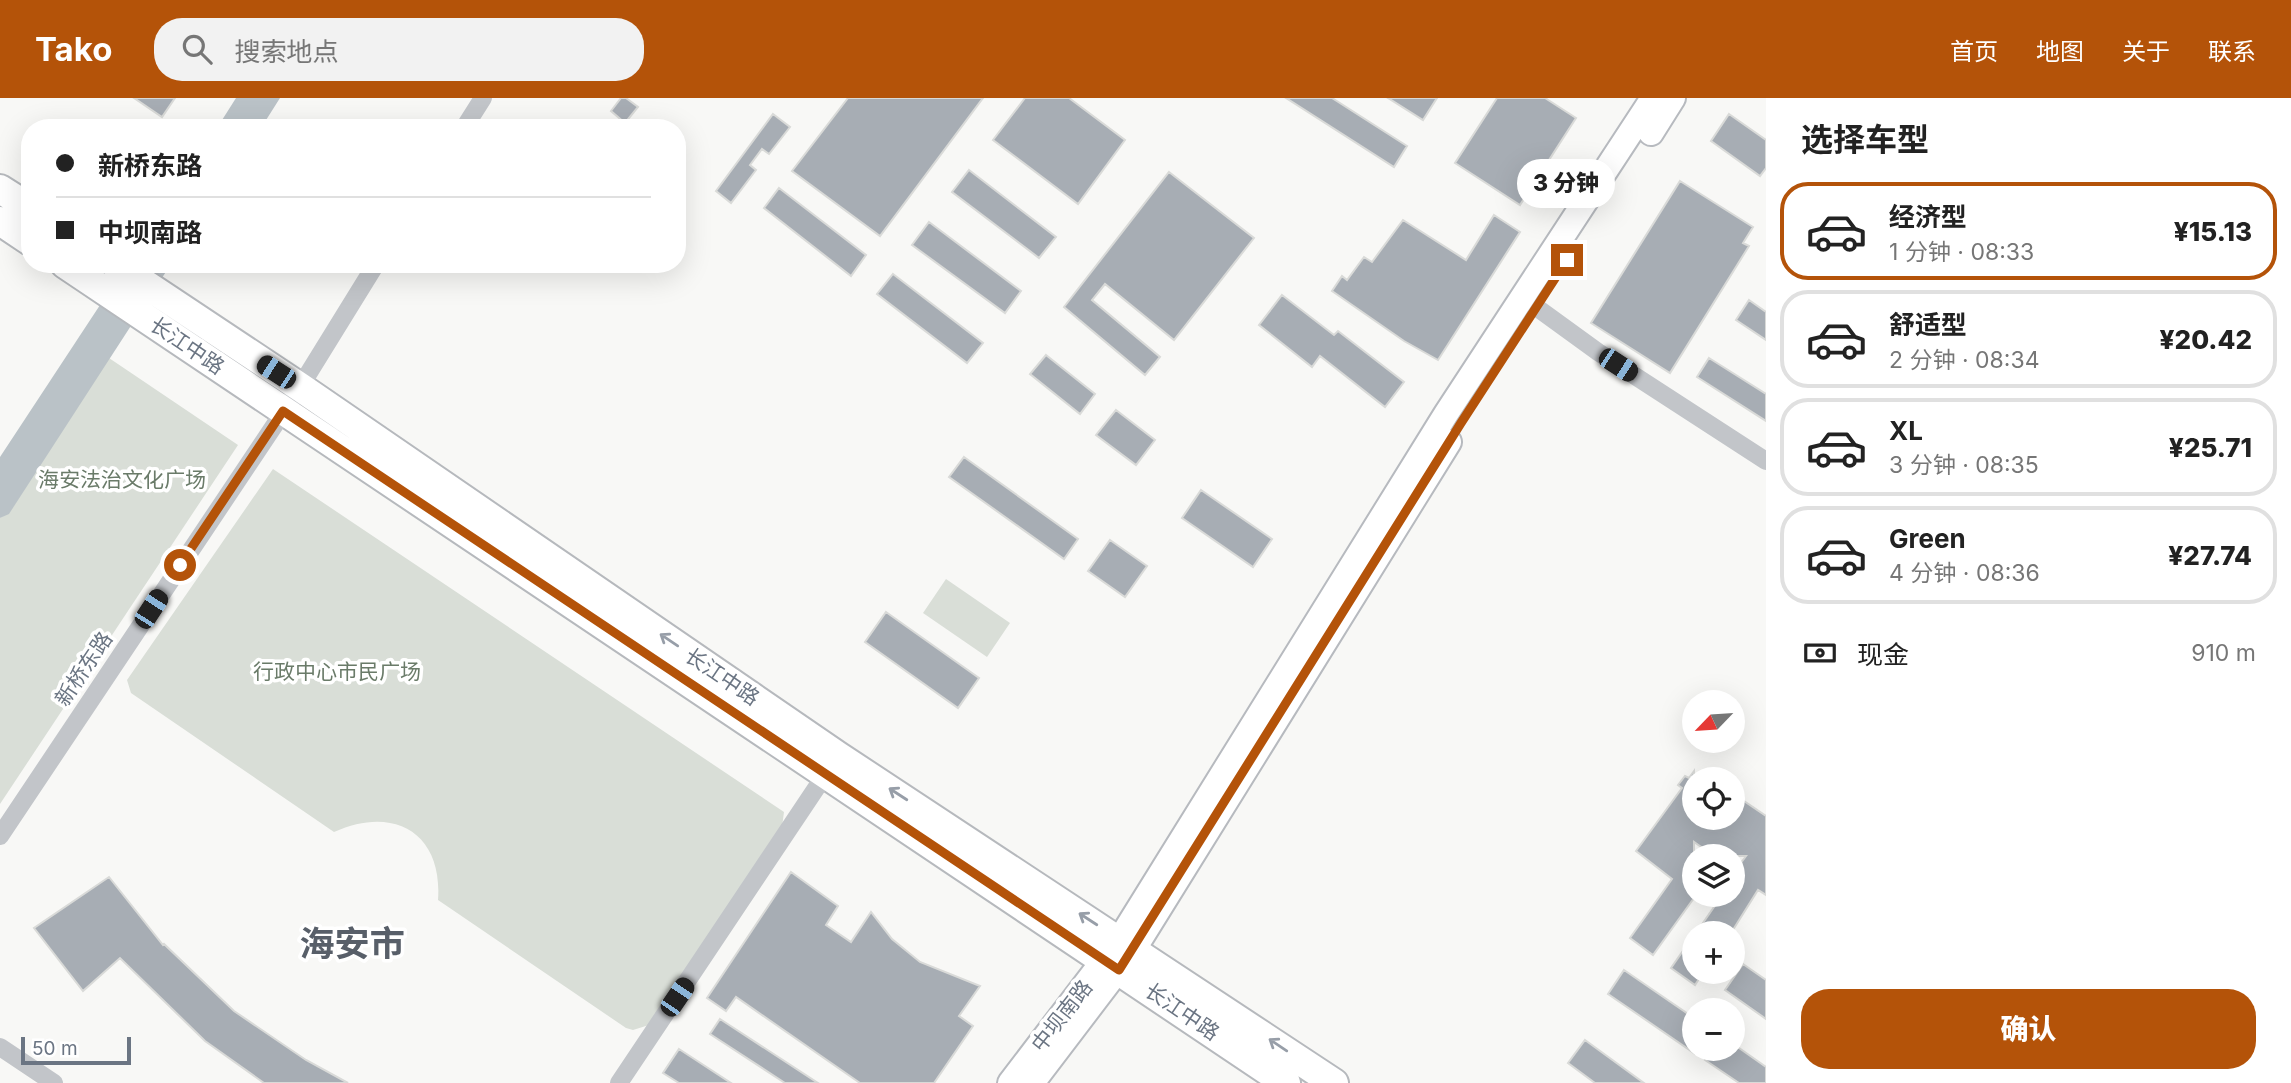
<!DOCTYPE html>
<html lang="zh">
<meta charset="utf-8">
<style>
:root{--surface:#fff;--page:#f2f2f2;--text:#222;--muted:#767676;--line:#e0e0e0;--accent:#b45309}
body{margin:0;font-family:Inter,"Noto Sans SC",sans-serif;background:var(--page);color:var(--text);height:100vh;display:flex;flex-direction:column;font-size:26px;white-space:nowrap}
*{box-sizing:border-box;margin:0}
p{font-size:23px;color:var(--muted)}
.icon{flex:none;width:38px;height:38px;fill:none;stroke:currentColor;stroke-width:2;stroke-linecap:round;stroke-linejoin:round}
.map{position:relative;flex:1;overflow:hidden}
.sheet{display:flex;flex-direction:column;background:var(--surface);width:525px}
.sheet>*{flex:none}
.top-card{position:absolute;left:21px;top:21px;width:665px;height:154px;border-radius:28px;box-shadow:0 7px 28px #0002;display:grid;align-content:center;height:154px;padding:0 35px;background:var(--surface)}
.needle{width:46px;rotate:245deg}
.tools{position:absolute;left:1682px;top:592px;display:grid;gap:14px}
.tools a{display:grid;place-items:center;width:63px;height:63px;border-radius:50%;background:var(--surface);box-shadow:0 7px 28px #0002;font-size:35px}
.scale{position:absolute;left:21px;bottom:18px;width:110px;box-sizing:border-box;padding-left:7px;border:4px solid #6b7583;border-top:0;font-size:19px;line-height:24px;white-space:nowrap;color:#6b7583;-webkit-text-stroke:5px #fff;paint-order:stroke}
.end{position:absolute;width:32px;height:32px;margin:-16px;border:9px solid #b45309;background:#fff;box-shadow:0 0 0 4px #fff}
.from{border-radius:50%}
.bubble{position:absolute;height:49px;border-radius:24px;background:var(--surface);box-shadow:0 7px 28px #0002;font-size:23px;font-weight:800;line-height:49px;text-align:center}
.car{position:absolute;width:21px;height:42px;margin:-21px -10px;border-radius:9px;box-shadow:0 0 5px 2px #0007;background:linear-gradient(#222 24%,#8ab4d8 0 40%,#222 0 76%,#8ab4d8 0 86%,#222 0)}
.top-card b{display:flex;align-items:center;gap:24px;height:66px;font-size:26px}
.top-card b+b{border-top:2px solid var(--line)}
.top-card i{width:18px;height:18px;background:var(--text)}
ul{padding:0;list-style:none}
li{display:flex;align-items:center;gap:21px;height:98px;margin:0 14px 10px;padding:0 21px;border:4px solid var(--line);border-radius:28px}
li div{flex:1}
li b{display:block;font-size:26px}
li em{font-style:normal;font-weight:800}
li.on{border-color:var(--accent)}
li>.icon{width:63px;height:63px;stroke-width:1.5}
h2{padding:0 35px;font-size:32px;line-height:84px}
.pay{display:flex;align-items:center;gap:18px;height:77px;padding:0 35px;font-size:26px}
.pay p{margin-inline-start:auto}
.cta{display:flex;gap:14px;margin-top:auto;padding:14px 35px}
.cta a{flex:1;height:80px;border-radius:28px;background:var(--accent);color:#fff;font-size:28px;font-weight:800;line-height:80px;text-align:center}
header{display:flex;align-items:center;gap:42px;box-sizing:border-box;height:98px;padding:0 35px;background:var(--accent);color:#fff}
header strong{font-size:33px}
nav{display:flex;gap:38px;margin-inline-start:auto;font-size:24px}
.search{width:490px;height:63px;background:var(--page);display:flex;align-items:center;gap:18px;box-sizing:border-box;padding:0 24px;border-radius:28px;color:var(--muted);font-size:26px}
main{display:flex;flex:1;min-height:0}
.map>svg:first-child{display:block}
</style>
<header>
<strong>Tako</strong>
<div class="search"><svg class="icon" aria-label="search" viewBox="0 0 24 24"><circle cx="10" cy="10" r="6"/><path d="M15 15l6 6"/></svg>搜索地点</div>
<nav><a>首页</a><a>地图</a><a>关于</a><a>联系</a></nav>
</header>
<main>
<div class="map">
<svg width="1766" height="985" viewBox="0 0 1766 985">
<rect width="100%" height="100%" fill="#f8f8f6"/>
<!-- green -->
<path fill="#d9ded7" d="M109 260 238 347 0 706V420L9 415Z
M273 371 784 714 782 729 649 927 633 932 626 930 438 802C443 734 393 707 334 734L131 595 127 582Z
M946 481 1010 525 987 559 923 515Z"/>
<!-- water -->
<path fill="#bac2c7" d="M236 0H280L261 30H217Z
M127 166H171L9 416 0 420V359Z"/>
<!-- building -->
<path fill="#a7adb4" stroke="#d9dad8" stroke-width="2" d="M134 0H175L162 19Z
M621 0H626L638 9 625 25 611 13Z
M848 0H983L880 138 792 73Z
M1025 0H1069L1125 42 1078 106 993 42Z
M1286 0H1332L1407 48 1394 69Z
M1388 0H1437L1423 22Z
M1497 0H1545L1576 20 1520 107 1455 65Z
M773 16 790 29 769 56 762 51 750 67 756 72 731 105 716 93Z
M1729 16 1766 42V70L1760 78 1711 43Z
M969 72 1056 139 1039 160 952 94Z
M1169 74 1254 140 1174 242 1105 186 1092 202 1160 259 1145 277 1064 209Z
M1680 83 1753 129 1743 145 1749 148 1670 275 1591 225Z
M779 90 866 157 851 178 764 110Z
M1494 117 1520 134 1438 262 1404 243 1332 193 1342 178 1347 182 1364 159 1372 164 1403 122 1466 162Z
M929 124 1021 193 1005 215 912 147Z
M893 176 983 245 967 265 877 196Z
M1282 197 1334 237 1338 233 1404 284 1385 309 1320 258 1312 269 1259 227Z
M1749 202 1766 214V242L1736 222Z
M1046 257 1095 296 1080 316 1030 276Z
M1709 260 1766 296V323L1697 279Z
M1116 312 1155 342 1136 367 1096 337Z
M964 359 1078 441 1064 461 949 379Z
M1201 392 1272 441 1253 469 1182 420Z
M1110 442 1147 468 1125 499 1088 473Z
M886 514 979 580 958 610 865 544Z
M1694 673V719H1732V695L1766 718V797L1758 792 1731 835H1696L1723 796H1732V777L1746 758H1714L1694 744V800L1653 857 1630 840 1672 781 1636 753 1682 690 1678 687 1685 678 1689 680Z
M791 774 838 808 826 827 851 844 871 814 892 841 920 864 980 888 959 918 973 928 934 985H860L736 899 726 913 707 900Z
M109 779 163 847 164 846 234 913 306 962 348 985H264L205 943 120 860 83 893 34 830Z
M1694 837V873H1704L1695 887 1671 870Z
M1743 866 1766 882V921L1725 892Z
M1624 872 1694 920V955L1608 896Z
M720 921 818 985H785L710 936Z
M1585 942 1644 985H1595L1568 965Z
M1712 950H1739L1766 969V985H1739L1705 962Z
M679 951 731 985H679L663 975Z"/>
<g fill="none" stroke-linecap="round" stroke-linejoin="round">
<!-- secondary casing -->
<g stroke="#b7babf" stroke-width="28">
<path id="secondary" d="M1651 35 1673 0
M1010 985 1120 841 1446 316 1653 0
M1032 985 1134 851 1449 344"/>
</g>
<!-- primary casing -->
<g stroke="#b6b9bd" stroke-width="32">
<path id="primary" d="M0 91 30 110
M0 123 30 143
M65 166 1286 985
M115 166 300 289 838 658 1334 985"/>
</g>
<!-- street -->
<path stroke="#c2c5c9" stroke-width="18" d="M464 30 483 0
M1536 209 1598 254 1766 363
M0 738 300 289 376 166
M0 949 54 985
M619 985 831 668"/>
<!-- secondary -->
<use href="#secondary" stroke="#fff" stroke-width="24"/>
<!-- primary -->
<use href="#primary" stroke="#fff" stroke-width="28"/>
</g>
<!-- one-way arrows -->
<defs><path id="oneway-shaft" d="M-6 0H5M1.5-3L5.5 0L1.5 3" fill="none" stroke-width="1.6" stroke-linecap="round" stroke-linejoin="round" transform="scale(1.75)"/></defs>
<g stroke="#979ea8">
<use href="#oneway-shaft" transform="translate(669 542) rotate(-146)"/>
<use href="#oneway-shaft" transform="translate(898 696) rotate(-147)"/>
<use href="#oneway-shaft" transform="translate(1088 821) rotate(-147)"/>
<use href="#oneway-shaft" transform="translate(1278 947) rotate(-146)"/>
</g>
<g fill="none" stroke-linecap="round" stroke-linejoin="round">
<!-- route -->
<path stroke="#b45309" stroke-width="9" d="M180 467 283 313 1119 872 1461 325 1567 162"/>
</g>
<g text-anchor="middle" stroke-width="7" stroke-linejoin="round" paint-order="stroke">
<!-- street labels -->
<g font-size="21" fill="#6b7583" stroke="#fff">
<text transform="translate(187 248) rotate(34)" y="7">长江中路</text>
<text transform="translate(84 571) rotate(-56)" y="7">新桥东路</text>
<text transform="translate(722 579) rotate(34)" y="7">长江中路</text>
<text transform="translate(1182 914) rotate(34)" y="7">长江中路</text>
<text transform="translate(1062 918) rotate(-52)" y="7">中坝南路</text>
</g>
<!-- park labels -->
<g font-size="21" fill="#6a7b69" stroke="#fff">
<text x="122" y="389">海安法治文化广场</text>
<text x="337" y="581">行政中心市民广场</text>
</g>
<!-- town labels -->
<g font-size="35" font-weight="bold" fill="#585f69" stroke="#fff">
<text x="352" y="858">海安市</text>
</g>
</g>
</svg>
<div class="tools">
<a><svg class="needle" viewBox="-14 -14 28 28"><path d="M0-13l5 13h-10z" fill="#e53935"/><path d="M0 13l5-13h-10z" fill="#767676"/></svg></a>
<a><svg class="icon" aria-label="locate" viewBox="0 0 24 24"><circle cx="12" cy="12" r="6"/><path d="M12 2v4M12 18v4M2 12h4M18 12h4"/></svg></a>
<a><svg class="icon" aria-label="layers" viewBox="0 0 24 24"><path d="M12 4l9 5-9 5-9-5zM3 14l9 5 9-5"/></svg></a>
<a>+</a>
<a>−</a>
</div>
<div class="scale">50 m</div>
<i class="end from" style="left:180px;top:467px"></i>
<i class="end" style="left:1567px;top:162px"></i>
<div class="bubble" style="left:1517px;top:61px;width:98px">3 分钟</div>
<i class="car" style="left:1618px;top:267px;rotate:123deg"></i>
<i class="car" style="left:276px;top:274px;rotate:303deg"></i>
<i class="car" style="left:151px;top:511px;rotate:33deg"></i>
<i class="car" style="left:677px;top:899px;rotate:34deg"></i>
<div class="top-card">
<b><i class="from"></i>新桥东路</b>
<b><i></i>中坝南路</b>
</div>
</div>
<section class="sheet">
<h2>选择车型</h2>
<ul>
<li class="on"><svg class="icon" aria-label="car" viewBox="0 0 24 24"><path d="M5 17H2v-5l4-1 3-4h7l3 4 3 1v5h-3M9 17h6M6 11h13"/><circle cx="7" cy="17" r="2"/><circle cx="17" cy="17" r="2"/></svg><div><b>经济型</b><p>1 分钟 · 08:33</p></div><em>¥15.13</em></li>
<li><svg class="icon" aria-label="car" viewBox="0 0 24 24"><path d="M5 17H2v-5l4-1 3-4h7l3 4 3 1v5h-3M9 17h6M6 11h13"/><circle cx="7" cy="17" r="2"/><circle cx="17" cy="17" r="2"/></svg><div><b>舒适型</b><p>2 分钟 · 08:34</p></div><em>¥20.42</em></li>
<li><svg class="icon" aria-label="car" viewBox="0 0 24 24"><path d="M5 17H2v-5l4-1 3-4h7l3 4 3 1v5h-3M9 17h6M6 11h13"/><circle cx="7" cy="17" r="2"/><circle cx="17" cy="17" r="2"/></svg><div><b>XL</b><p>3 分钟 · 08:35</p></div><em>¥25.71</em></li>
<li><svg class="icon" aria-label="car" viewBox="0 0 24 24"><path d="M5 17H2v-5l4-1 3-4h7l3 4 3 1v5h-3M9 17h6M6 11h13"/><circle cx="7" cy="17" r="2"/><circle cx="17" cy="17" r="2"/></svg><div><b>Green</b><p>4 分钟 · 08:36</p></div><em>¥27.74</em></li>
</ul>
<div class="pay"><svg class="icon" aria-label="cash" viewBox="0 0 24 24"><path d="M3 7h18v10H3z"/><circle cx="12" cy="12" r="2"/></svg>现金<p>910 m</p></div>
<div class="cta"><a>确认</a></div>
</section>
</main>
